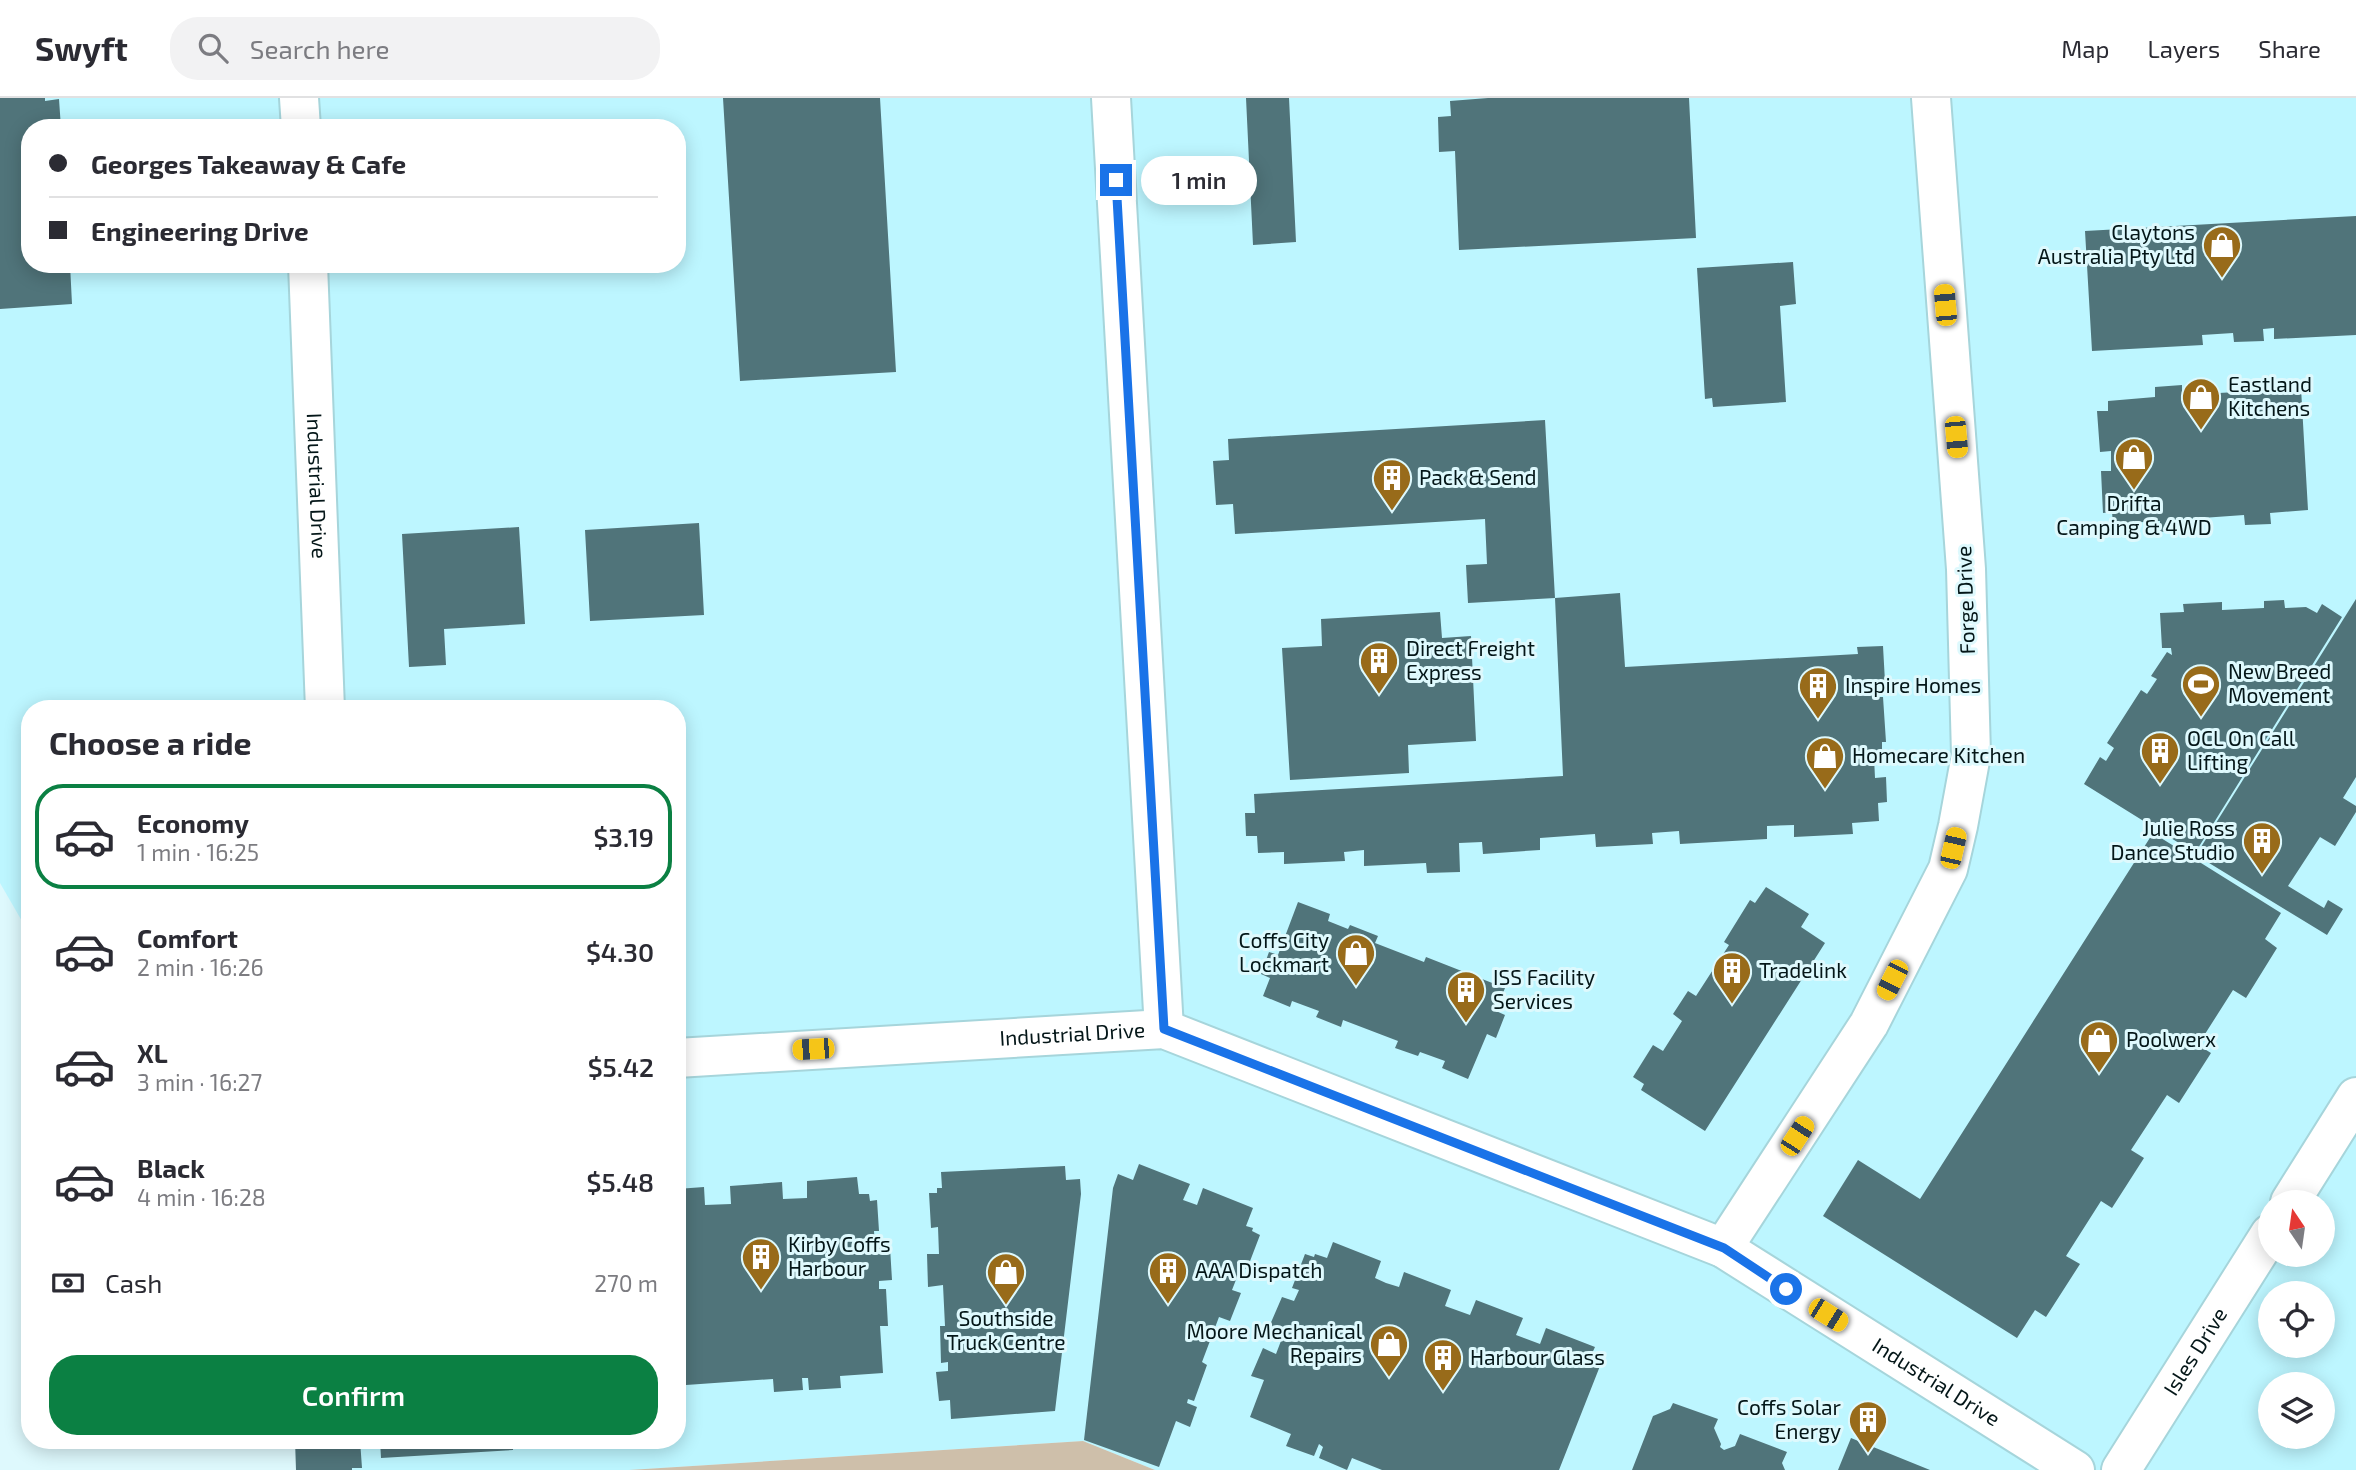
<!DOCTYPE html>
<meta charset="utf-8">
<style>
:root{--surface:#fff;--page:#f2f2f3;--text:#2b2b33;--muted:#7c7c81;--line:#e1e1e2;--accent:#0b8043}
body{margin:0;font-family:"Exo 2",sans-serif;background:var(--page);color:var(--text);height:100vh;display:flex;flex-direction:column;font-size:26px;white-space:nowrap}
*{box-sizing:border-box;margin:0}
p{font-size:23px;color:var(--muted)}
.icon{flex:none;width:38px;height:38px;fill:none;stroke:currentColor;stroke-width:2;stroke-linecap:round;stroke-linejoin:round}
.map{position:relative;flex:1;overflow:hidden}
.panel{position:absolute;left:21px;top:602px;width:665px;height:749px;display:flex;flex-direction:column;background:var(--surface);border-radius:28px;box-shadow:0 4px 18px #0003}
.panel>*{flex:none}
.hud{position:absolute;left:21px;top:21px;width:665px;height:154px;border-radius:28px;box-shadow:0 4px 18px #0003;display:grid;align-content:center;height:154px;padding:0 28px;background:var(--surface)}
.needle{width:46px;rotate:347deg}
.fabs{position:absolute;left:2258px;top:1092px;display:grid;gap:14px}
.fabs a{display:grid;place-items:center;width:77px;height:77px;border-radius:50%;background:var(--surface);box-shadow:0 4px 18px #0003;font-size:35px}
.end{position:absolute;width:32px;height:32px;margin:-16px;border:9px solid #1a73e8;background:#fff;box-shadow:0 0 0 4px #fff}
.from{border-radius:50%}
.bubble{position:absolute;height:49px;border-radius:24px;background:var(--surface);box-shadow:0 4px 18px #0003;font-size:23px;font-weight:600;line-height:49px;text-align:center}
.car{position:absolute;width:21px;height:42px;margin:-21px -10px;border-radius:9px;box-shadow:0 0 5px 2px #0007;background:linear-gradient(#f5c518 24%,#345 0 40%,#f5c518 0 76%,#345 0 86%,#f5c518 0)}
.hud b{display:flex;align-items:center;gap:24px;height:66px;font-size:26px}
.hud b+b{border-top:2px solid var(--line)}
.hud i{width:18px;height:18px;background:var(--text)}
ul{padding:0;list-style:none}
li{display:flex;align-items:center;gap:21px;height:105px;margin:0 14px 10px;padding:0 14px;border:4px solid transparent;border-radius:28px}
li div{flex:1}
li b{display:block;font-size:26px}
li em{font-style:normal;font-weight:600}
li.selected{border-color:var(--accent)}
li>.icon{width:63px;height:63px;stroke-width:1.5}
h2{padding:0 28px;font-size:32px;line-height:84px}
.pay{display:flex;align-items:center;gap:18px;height:77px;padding:0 28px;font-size:26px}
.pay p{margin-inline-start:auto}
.primary-button{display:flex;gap:14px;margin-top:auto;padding:14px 28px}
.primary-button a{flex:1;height:80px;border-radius:28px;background:var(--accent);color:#fff;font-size:28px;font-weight:600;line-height:80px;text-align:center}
header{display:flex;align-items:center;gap:42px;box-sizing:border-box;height:98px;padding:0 35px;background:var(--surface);border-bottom:2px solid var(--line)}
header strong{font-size:33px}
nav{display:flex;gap:38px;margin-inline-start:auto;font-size:24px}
.search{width:490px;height:63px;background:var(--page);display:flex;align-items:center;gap:18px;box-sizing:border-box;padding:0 24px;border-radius:28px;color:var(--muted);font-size:26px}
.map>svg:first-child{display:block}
</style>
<header>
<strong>Swyft</strong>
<div class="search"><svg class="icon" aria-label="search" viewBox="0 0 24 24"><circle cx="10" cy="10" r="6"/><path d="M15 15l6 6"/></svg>Search here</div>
<nav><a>Map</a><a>Layers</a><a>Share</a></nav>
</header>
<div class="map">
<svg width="2356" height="1372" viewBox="0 0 2356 1372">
<rect width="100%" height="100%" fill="#def9fd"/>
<!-- built -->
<path fill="#bdf6ff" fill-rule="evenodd" d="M0 0H2356V1372H1155L1083 1343 629 1372H333L316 1342H677V611H30V837L0 785ZM30 30H677V166H30ZM2270 1104H2322V1157H2270ZM2270 1195H2322V1248H2270ZM2270 1286H2322V1339H2270Z"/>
<!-- park -->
<path fill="#cebfaa" d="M1083 1343 1155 1372H629Z"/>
<!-- building -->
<path fill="#50747a" d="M0 0H45V3L59 1 61 30H30V166H70L72 206 0 211Z
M723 0H880L896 274 740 283Z
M1246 0H1289L1296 144 1253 147Z
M1488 0H1689L1696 140 1459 152 1455 53 1439 54 1438 19 1451 18 1450 3Z
M2356 118V237L2274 241V230L2263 231 2264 243 2234 244 2233 235 2202 237 2203 247 2092 253 2085 133Z
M1793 164 1796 206 1780 208 1786 304 1713 309 1712 300 1705 301 1697 170Z
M2264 284 2265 293 2301 290 2308 412 2270 415 2271 426 2245 427 2244 417 2188 421 2189 431 2160 434V423L2113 426 2112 414 2103 415 2101 373H2111V353L2100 354 2097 313H2108V303L2155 299V289L2182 287V297L2237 294V286Z
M1545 322 1555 500 1620 495 1625 569 1858 556 1857 549 1883 548 1885 584H1878L1879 599H1883L1886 644H1882V659H1874L1875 680 1886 679 1887 704 1878 705 1879 723 1852 725 1853 736 1794 739V727L1767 728V741L1680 746 1679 733 1652 735 1653 746 1596 749 1595 736 1540 740V752L1483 756 1482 744 1459 745 1460 774 1427 775 1426 765 1364 768V752L1344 754 1345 763 1284 766V754L1258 755 1257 738H1246L1245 715H1255L1254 696 1563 678 1555 500 1468 505 1466 467 1487 466 1485 421 1235 436 1233 406 1216 407 1213 363 1229 362 1228 341Z
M699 425 704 517 590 523 585 432Z
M519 429 525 526 444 531 446 567 409 569 402 436Z
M2356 501V679L2343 700 2356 708V714L2335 748 2320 739 2288 788 2324 810 2328 802 2343 811 2327 837 2196 757Z
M2284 502 2285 510 2306 509 2317 515 2322 506 2342 519 2195 755 2084 686 2100 659 2106 663 2114 650 2107 645 2141 592 2147 596 2157 581 2151 578 2167 554 2172 557 2171 550H2162L2160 515 2184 514 2183 506 2222 504V512L2264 510V503Z
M1440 514 1442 540 1471 538 1476 643 1408 647 1409 675 1290 682 1282 550 1322 548 1321 521Z
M2153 735 2281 815 2265 841 2277 850 2246 900 2233 892 2198 947 2211 955 2179 1005 2167 997 2131 1052 2144 1060 2112 1110 2101 1103 2066 1158 2080 1166 2046 1219 2035 1212 2017 1240 1823 1118 1858 1062 1920 1101Z
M1766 789 1809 816 1801 829 1825 845 1705 1033 1641 992 1644 986 1633 979 1653 947 1663 953 1682 923 1673 916 1688 893 1696 898 1729 847 1724 844 1750 802 1755 805Z
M1298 804 1330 816 1328 823 1348 831 1350 827 1378 838 1375 845 1424 864 1426 859 1505 890 1496 913 1505 917 1496 940 1487 936 1468 981 1442 970 1445 963 1420 954 1418 958 1395 950 1398 943 1343 922 1341 929 1316 919 1319 913 1292 903 1290 909 1263 898 1270 880 1261 876 1269 854 1278 857Z
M1139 1066 1190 1086 1183 1102 1197 1107 1203 1090 1253 1110 1246 1128 1253 1130 1252 1133 1260 1137 1247 1171 1241 1169 1232 1192 1241 1195 1230 1223 1219 1219 1202 1264 1207 1267 1194 1303 1188 1301 1187 1305 1197 1309 1190 1329 1176 1323 1159 1369 1084 1342 1113 1090 1118 1076 1133 1082Z
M1065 1068 1066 1082 1080 1081 1081 1096 1055 1313 951 1321 950 1302 939 1303 936 1274 948 1273V1264L941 1265 940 1228H945L943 1187 928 1189 927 1156H939L938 1129 931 1130 929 1095H937V1090H942L941 1074Z
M857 1079 859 1096H869L870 1103 877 1102 879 1133H874L875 1150 890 1149 892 1182 879 1183V1191H886L888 1228H880L883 1275 840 1278 841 1290 809 1292 808 1280H802L803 1292 774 1294 773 1281 686 1287V1299L677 1300V1091L704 1089 705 1107 731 1106 730 1088 782 1084 783 1101 807 1100V1083Z
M1333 1144 1381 1163 1375 1180 1386 1185 1399 1189 1404 1174 1451 1192 1445 1208 1470 1217 1476 1202 1523 1220 1516 1237 1540 1246 1546 1230 1595 1249 1588 1264 1600 1268 1559 1372H1382L1352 1360 1347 1372 1319 1360 1323 1349 1319 1346 1314 1358 1286 1348 1291 1336 1250 1319 1264 1282 1251 1278 1263 1250 1276 1256 1284 1235 1269 1229 1282 1199 1294 1203 1299 1192 1292 1190 1305 1156 1314 1159 1315 1156 1327 1160Z
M1673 1305 1718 1321 1714 1330 1721 1346 1720 1349 1724 1352 1735 1348 1740 1336 1787 1354 1782 1365 1785 1372H1632L1653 1318 1670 1311Z
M1851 1340 1930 1372H1838Z
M295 1342H360L362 1370H352V1372H296Z
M380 1342H513V1352L381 1360Z"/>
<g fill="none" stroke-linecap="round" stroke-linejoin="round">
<!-- minor casing -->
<g stroke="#a6d5db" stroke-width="42">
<g id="minor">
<path d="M299 0 301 30"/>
<path d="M1111 0 1164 931"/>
<path id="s1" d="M308 166 325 611"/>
<path id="s2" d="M677 960 1164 931 1723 1150 2075 1372"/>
<path d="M1723 1150 1869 926 1948 771 1958 728 1971 657 1966 471 1931 0"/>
</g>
</g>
<!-- tertiary casing -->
<g stroke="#a6d5db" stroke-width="42">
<g id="tertiary">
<path d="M2290 1104 2356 999"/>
<path id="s3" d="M2121 1372 2270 1136"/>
</g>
</g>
<!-- minor -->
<use href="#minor" stroke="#fff" stroke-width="38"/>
<!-- tertiary -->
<use href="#tertiary" stroke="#fff" stroke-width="38"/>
</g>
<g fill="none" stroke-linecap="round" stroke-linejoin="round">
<!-- route -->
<path stroke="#1a73e8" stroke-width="9" d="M1116 82 1164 931 1724 1150 1786 1191"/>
</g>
<!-- icons -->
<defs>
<g id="shop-pin" transform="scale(2.0125)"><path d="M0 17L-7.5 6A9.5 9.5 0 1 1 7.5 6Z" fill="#986b1a" stroke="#def9fd"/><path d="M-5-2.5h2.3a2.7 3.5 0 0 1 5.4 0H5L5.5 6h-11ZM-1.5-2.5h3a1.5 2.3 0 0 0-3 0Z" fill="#fff"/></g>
<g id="building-pin" transform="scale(2.0125)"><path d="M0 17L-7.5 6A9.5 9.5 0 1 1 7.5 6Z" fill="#986b1a" stroke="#def9fd"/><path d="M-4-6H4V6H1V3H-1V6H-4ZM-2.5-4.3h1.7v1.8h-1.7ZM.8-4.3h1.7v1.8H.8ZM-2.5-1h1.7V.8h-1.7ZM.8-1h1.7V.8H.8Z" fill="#fff"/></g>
<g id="stadium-pin" transform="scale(2.0125)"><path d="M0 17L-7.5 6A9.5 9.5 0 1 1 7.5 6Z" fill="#986b1a" stroke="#def9fd"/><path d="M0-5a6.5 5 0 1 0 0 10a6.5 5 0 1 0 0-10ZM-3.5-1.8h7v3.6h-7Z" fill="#fff"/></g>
</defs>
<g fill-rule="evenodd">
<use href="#shop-pin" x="2222" y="147"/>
<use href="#shop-pin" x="2201" y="299"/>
<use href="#shop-pin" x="2134" y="359"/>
<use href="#building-pin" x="1392" y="380"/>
<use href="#building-pin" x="1379" y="563"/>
<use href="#stadium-pin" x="2201" y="586"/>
<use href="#building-pin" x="1818" y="588"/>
<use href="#building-pin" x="2160" y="653"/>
<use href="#shop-pin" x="1825" y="658"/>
<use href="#building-pin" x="2262" y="743"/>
<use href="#shop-pin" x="1356" y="855"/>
<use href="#building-pin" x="1732" y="873"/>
<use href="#building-pin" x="1466" y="892"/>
<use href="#shop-pin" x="2099" y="942"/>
<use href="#building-pin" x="761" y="1159"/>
<use href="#building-pin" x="1168" y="1173"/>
<use href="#shop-pin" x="1006" y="1174"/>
<use href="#shop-pin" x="1389" y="1246"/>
<use href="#building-pin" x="1443" y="1260"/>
<use href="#building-pin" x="1868" y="1322"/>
</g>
<g text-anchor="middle" stroke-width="6" stroke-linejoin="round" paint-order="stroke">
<!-- poi labels -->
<g font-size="21" fill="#041618" stroke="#def9fd" text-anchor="start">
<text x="2195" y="142" text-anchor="end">Claytons<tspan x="2195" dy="24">Australia Pty Ltd</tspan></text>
<text x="2228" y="294">Eastland<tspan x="2228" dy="24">Kitchens</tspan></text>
<text x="1419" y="387">Pack &amp; Send</text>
<text x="2134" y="413" text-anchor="middle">Drifta<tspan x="2134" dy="24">Camping &amp; 4WD</tspan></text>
<text x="1406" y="558">Direct Freight<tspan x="1406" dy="24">Express</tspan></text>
<text x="2228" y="581">New Breed<tspan x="2228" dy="24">Movement</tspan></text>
<text x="1845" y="595">Inspire Homes</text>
<text x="2187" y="648">OCL On Call<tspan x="2187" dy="24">Lifting</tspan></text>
<text x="1852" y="665">Homecare Kitchen</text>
<text x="2235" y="738" text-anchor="end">Julie Ross<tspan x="2235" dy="24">Dance Studio</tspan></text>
<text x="1329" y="850" text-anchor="end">Coffs City<tspan x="1329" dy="24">Lockmart</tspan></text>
<text x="1759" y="880">Tradelink</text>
<text x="1493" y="887">ISS Facility<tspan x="1493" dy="24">Services</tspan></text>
<text x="2126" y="949">Poolwerx</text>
<text x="788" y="1154">Kirby Coffs<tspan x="788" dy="24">Harbour</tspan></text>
<text x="1195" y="1180">AAA Dispatch</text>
<text x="1006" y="1228" text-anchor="middle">Southside<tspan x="1006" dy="24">Truck Centre</tspan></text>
<text x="1362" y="1241" text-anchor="end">Moore Mechanical<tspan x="1362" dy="24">Repairs</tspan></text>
<text x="1470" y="1267">Harbour Glass</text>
<text x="1841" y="1317" text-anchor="end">Coffs Solar<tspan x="1841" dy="24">Energy</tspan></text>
</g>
<!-- street labels -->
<g font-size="21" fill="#041618" stroke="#def9fd">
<text dy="7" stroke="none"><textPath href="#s1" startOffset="222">Industrial Drive</textPath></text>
<text transform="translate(1966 502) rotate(-92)" y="7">Forge Drive</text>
<text dy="7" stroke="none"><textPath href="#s2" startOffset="396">Industrial Drive</textPath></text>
<text dy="7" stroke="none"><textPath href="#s3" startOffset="140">Isles Drive</textPath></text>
<text dy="7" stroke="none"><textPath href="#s2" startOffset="1340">Industrial Drive</textPath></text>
</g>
</g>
</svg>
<div class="fabs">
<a><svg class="needle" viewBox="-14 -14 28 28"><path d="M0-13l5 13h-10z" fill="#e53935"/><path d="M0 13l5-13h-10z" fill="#7c7c81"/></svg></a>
<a><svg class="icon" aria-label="locate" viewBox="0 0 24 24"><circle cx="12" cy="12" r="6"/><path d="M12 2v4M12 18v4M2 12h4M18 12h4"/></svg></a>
<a><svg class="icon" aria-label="layers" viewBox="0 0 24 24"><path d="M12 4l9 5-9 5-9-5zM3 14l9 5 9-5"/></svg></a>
</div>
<i class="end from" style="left:1786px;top:1191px"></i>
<i class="end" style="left:1116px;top:82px"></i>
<div class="bubble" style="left:1141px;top:58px;width:116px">1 min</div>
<i class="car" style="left:1945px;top:207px;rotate:355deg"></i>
<i class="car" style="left:1956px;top:339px;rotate:175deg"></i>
<i class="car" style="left:1953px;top:750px;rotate:13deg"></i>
<i class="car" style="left:1892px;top:882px;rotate:207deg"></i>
<i class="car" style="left:813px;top:951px;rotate:267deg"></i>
<i class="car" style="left:1797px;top:1038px;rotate:33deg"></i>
<i class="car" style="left:1828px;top:1217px;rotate:122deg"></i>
<div class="hud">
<b><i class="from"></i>Georges Takeaway &amp; Cafe</b>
<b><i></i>Engineering Drive</b>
</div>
<section class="panel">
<h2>Choose a ride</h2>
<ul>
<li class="selected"><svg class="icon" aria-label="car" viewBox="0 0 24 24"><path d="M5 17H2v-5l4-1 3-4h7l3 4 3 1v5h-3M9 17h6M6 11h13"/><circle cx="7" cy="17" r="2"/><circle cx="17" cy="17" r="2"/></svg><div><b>Economy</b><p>1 min · 16:25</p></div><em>$3.19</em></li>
<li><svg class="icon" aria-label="car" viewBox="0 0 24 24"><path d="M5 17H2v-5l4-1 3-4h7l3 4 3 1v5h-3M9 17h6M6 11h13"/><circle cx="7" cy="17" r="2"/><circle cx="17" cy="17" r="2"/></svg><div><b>Comfort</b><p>2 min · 16:26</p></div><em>$4.30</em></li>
<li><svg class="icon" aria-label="car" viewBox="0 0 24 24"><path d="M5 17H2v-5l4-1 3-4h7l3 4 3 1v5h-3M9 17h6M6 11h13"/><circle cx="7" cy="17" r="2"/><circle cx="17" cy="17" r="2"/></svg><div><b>XL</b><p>3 min · 16:27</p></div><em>$5.42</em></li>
<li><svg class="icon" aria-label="car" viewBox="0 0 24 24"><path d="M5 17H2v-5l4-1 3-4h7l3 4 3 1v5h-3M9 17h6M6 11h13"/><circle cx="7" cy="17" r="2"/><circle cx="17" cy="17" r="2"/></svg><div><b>Black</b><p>4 min · 16:28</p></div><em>$5.48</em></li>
</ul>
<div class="pay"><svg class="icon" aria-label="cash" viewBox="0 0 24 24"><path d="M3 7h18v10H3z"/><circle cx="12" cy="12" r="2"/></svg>Cash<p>270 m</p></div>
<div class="primary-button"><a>Confirm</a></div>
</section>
</div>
